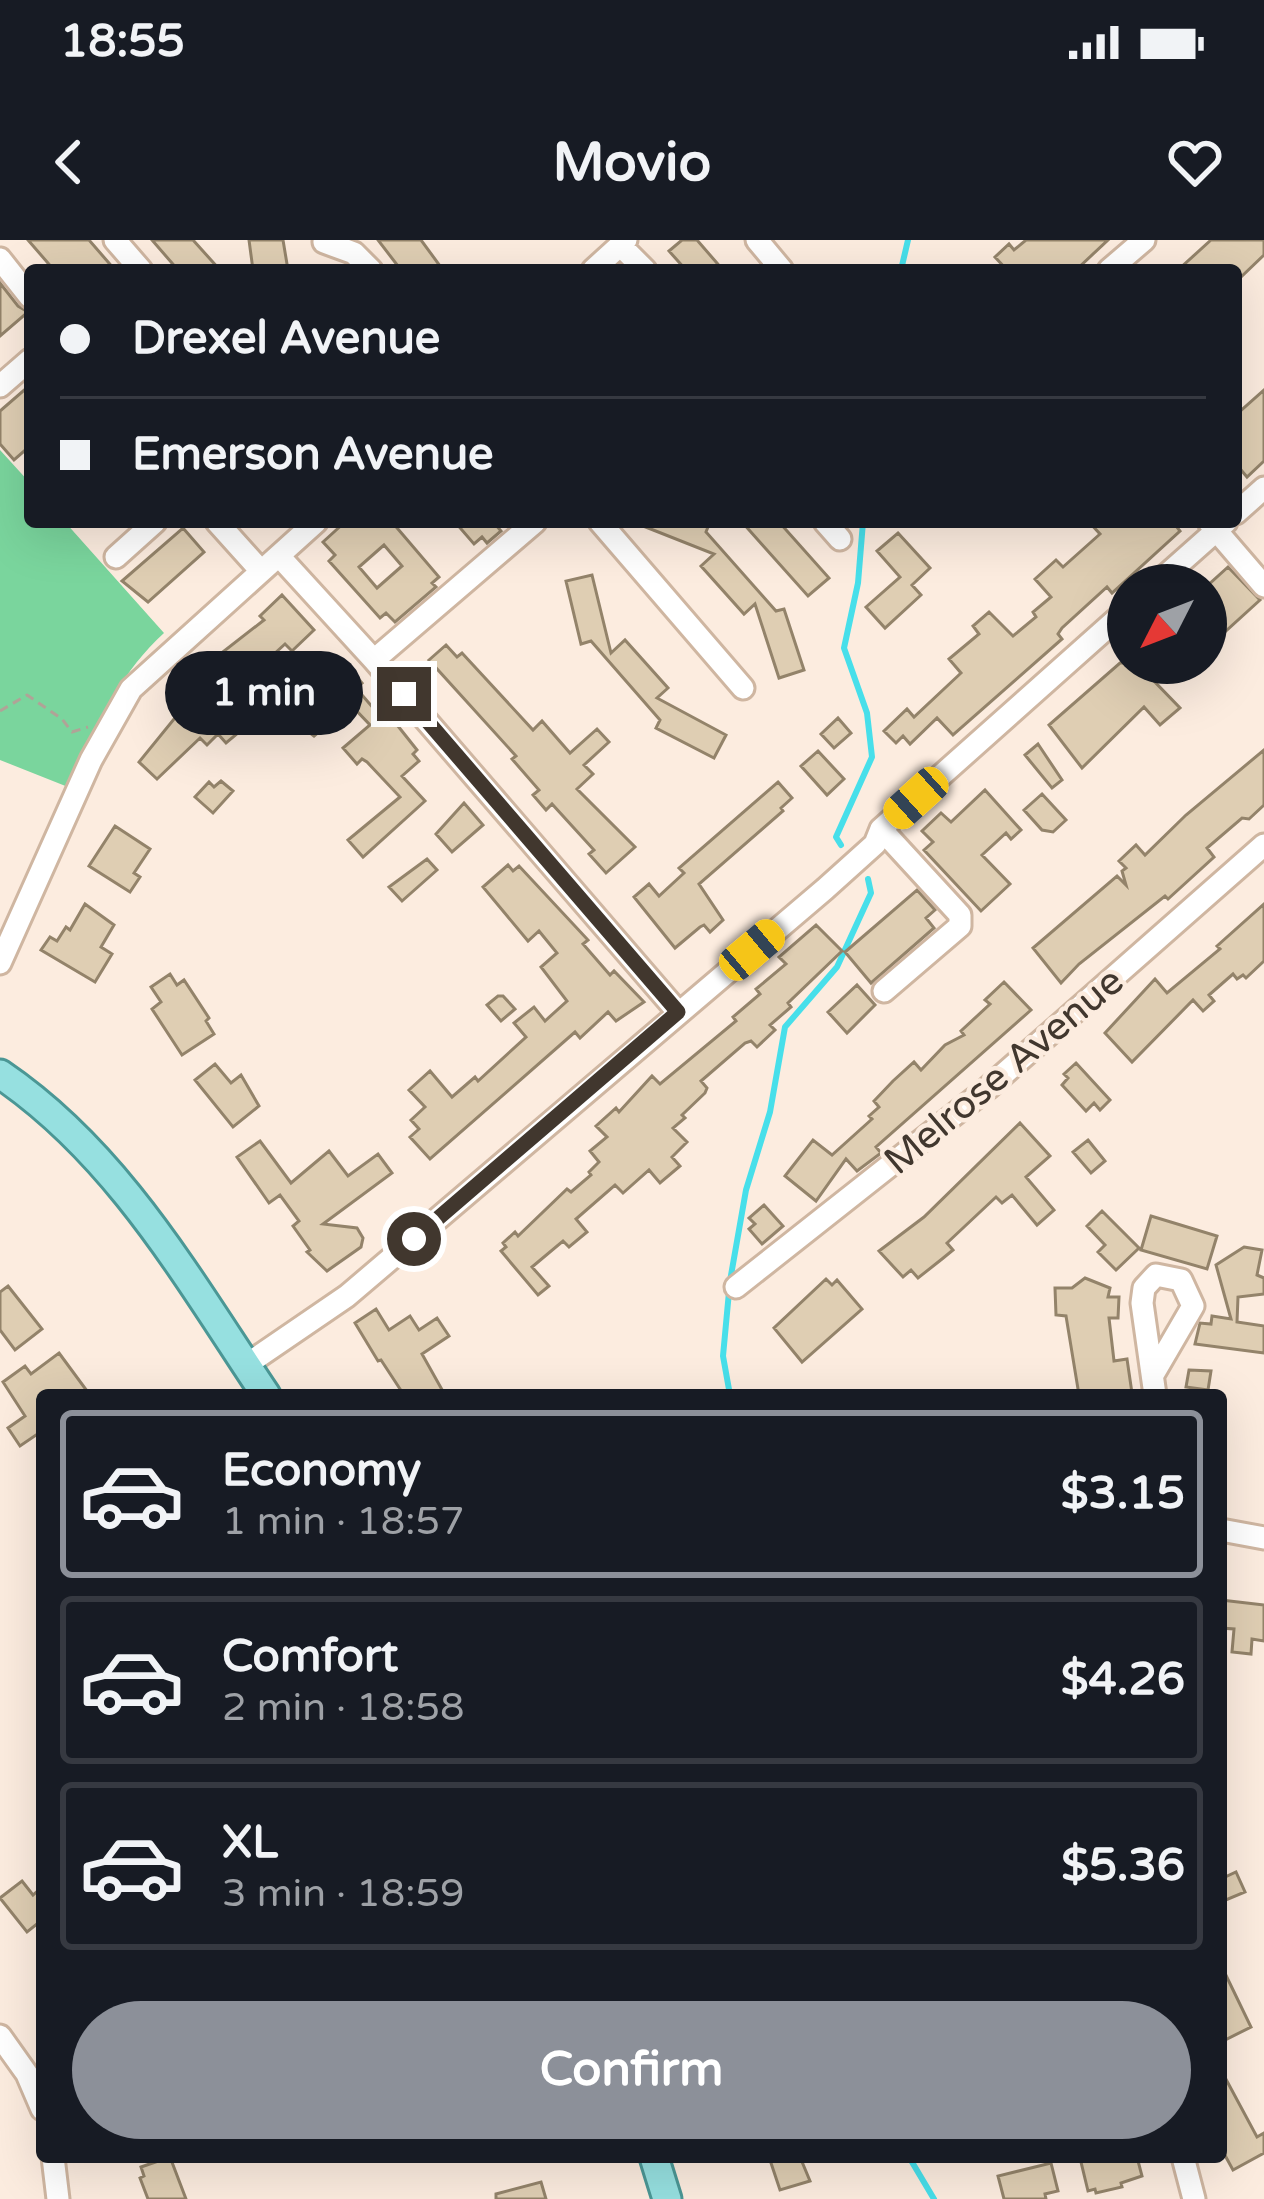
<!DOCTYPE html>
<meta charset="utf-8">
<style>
:root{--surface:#171b24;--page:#20242c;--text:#f1f3f6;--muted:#9ea1a6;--line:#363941;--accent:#8c9099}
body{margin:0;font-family:"Varela Round",sans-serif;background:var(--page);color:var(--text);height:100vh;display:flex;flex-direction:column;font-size:45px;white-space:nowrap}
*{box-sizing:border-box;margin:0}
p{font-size:39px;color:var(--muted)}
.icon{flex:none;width:66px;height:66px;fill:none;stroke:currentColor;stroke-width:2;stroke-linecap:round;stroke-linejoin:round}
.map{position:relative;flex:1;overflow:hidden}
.details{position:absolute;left:36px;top:1149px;width:1191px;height:774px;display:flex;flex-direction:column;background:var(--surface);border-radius:12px;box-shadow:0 12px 48px #0002}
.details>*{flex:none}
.top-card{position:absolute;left:24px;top:24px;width:1218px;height:264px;border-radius:12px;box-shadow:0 12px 48px #0002;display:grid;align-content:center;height:264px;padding:0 36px;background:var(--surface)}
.needle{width:78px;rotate:228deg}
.fabs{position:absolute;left:1107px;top:324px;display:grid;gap:24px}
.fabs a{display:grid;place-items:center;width:120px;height:120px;border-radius:50%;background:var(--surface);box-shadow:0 12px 48px #0002;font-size:60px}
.end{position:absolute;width:54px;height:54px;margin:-27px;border:15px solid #41372e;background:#fff;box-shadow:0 0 0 6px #fff}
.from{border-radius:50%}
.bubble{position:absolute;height:84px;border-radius:42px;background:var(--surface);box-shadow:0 12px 48px #0002;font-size:39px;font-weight:700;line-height:84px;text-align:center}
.car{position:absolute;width:36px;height:72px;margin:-36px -18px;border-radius:15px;box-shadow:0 0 9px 3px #0007;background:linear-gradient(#f5c518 24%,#345 0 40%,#f5c518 0 76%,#345 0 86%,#f5c518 0)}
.top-card b{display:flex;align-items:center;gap:42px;height:114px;font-size:45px}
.top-card b+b{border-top:3px solid var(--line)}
.top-card i{width:30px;height:30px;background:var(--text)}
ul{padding:21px 0 0;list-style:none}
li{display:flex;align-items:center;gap:36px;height:168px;margin:0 24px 18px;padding:0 12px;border:6px solid var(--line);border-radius:12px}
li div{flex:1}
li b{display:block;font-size:45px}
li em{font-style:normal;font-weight:700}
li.selected{border-color:var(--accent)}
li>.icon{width:108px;height:108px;stroke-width:1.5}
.action{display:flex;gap:24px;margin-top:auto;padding:24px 36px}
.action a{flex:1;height:138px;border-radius:72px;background:var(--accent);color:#fff;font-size:48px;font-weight:700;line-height:138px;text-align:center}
.status{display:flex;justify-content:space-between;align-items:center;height:84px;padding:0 60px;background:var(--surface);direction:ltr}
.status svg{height:33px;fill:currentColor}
header{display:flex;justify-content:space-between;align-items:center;height:156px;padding:0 36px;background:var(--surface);font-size:54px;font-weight:700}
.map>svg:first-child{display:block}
</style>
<div class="status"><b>18:55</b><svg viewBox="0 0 49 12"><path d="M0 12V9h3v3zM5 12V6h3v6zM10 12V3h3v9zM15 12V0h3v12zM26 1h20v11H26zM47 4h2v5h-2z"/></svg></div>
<header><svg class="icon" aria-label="back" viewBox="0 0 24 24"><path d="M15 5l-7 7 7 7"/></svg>Movio<svg class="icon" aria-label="heart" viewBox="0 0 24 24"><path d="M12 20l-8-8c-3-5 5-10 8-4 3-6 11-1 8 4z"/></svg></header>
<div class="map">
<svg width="1264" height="1959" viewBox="0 0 1264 1959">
<rect width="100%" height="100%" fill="#fcecdf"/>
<!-- green -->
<path fill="#7ad59d" d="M0 210 30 243V282H65L164 393C117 436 95 490 68 547L0 520Z"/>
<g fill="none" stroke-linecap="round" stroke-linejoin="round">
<!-- stream -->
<path stroke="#47dfea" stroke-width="6" d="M901 30 908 0
M841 605 836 597 872 517 867 473 844 408 858 343 863 282
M730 1155 723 1116 730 1041 746 950 770 872 785 787 837 727 871 653 868 639
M909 1917 934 1959"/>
</g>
<!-- building -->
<path fill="#dfceb3" stroke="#93836a" stroke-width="3" fill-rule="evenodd" d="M28 0H89L115 30H54Z
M152 0H193L220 30H178Z
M249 0H283L288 30H253Z
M378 0H421L443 30H401Z
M682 0H697L723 30H686L669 11Z
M1026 0H1108L1076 30H1007L995 17 1009 4 1014 10Z
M1211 0H1264V15L1241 37 1236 30H1178Z
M0 43 18 66 28 72 0 96Z
M30 145V206L14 220 0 204V171Z
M1264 150V221L1247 237 1236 224V175Z
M345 282H392L439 337 432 343 436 347 395 382 386 373 380 378 329 321 335 315 323 302ZM384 305 402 326 377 348 359 327Z
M455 282H499L496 285 501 291 487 303 482 297 474 304Z
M633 282H710L706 292 776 371 784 369 804 430 779 438 755 364 744 374 701 326 714 314Z
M742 282H779L829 338 808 356Z
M1089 282H1173L1180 291 1112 353 1107 347 1062 388 1058 394 1062 399 953 495 937 478 910 504 903 496 896 503 884 491 907 469 914 477 961 433 949 419 979 394 973 386 989 372 1013 396 1036 377 1033 372 1051 357 1035 339 1056 320 1063 327 1100 294Z
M183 288 204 312 148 362 122 341Z
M898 293 930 328 912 345 921 355 885 388 866 367 900 337 877 311Z
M1228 327 1260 360 1206 409V347Z
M592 335 611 413 625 400 668 448 657 458 726 495 714 518 656 488 660 480 591 401 581 404 566 341Z
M282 355 314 390 292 411 285 404 262 425 273 437 242 464 213 430 215 428 210 422 264 380 260 376Z
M446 405 457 417 462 413 533 490 542 481 570 513 597 489 609 502 584 525 593 534 577 549 635 607 606 633 589 614 594 610 552 564 546 570 533 555 539 550 512 519 516 516 429 420Z
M1120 423H1175L1154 441 1180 468 1160 485 1144 467 1082 528 1049 485Z
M353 432 362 443 356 448 380 476 386 471 417 510 413 514 419 521 402 536 425 561 363 617 348 600 400 557 367 522 362 519 357 524 343 508 370 485 351 465 314 496 293 480Z
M196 452 238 493 226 503 218 494 207 505 200 498 157 539 139 522Z
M838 478 851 493 834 508 821 494Z
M1038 504 1062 540 1052 548 1025 515Z
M1264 510V565L1249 579 1242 578 1207 608 1214 617 1168 659 1165 656 1079 724 1061 743 1033 708 1117 636 1126 645 1122 631 1126 628 1119 621 1136 605 1145 615 1186 575Z
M818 511 844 539 827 555 801 526Z
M221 541 233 551 213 573 195 557 209 542 214 547Z
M778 542 792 558 781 568 783 571 699 644 723 680 710 692 704 685 700 687 675 708 634 657 649 644 659 656 684 633 679 628Z
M985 550 1021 590 1011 599 1006 593 982 615 1010 644 981 671 924 610 933 602 922 591 941 573 951 582Z
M1042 554 1066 580 1053 592 1042 590 1024 570Z
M464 563 483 585 452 612 436 594Z
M115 586 150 609 134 633 140 637 130 652 89 626Z
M427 619 437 630 402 661 389 647Z
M508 625 513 631 519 626 588 700 583 704 610 735 614 731 644 762 616 781 608 772 580 798 575 792 430 919 410 897 419 889 411 880 425 867 409 850 430 831 452 857 475 837 478 841 526 797 514 783 534 767 545 781 567 761 541 727 557 713 539 691 528 701 483 647Z
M917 650 935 670 926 678 934 688 871 743 845 712Z
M85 664 114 685 101 707 112 714 95 742 41 710 50 697 57 701 66 687 70 690Z
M1264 664V721L1246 738 1243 735 1237 739 1233 734 1209 755 1214 761 1203 771 1193 760 1132 822 1105 793 1155 739 1167 753 1220 709 1217 706Z
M816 685 842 711 788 763 791 767 770 785 775 790 757 807 751 801 745 803 701 841 707 848 705 853 682 875 685 878 673 888 687 902 672 917 680 926 660 943 649 930 623 953 615 945 576 979 587 992 569 1007 563 1001 532 1027 549 1046 538 1055 501 1011 506 1007 503 1003 515 992 518 996 567 949 571 952 591 935 589 932 599 922 590 911 607 897 596 886 616 868 619 872 652 836 660 844 736 781 733 777 760 754 756 749 786 724 779 717Z
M170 734 177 745 184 740 209 778 206 781 214 794 182 815 152 769 161 762 151 747Z
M1004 742 1031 770 876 907 881 913 857 931 846 919 816 961 785 936 813 900 832 915 872 879 869 876 879 867 874 861 893 841 914 822 921 830 945 805 964 795 961 791 990 764 985 760Z
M857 745 875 765 847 793 828 772Z
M498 756H503L515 769 501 781 487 765Z
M1076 823 1110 860 1100 870 1094 863 1086 871 1062 845 1068 838 1064 834Z
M215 824 231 843 241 835 259 866 233 887 195 840Z
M1020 883 1050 916 1026 937 1054 970 1037 985 1012 955 1002 963 996 957 947 1003 953 1010 942 1019 918 1038 911 1030 903 1037 879 1011 924 977Z
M1088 900 1105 921 1091 933 1073 912Z
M260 901 291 943 329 911 348 936 378 914 392 933 323 984 357 988 363 998 361 1007 327 1031 307 1012 310 1010 293 986 299 981 280 955 269 963 237 917Z
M764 965 783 986 762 1004 749 989 755 984 749 978Z
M1102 971 1139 1008 1116 1030 1098 1012 1105 1005 1087 986Z
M1151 976 1217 996 1207 1029 1141 1010Z
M1244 1007 1262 1010 1257 1035 1264 1038V1054L1238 1057 1237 1082 1264 1086V1113L1195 1104 1200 1083 1211 1084 1212 1076 1231 1079 1216 1025Z
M1085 1038 1110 1048 1108 1057H1119L1118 1078H1109L1114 1121 1127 1119 1132 1153 1079 1155 1066 1076 1056 1075 1055 1048H1072Z
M826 1039 832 1045 837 1040 862 1069 802 1122 774 1088Z
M8 1046 42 1089 15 1110 0 1090V1052Z
M376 1069 389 1090 410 1076 419 1090 437 1078 449 1096 422 1114 445 1155H404L381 1120 378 1121 355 1083Z
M59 1113 90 1155H42V1191L20 1206 8 1188 25 1176 3 1142 25 1126 31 1134Z
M1189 1130 1211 1131 1208 1150 1186 1147Z
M1221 1360 1264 1365V1401L1252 1399 1251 1414 1232 1412 1234 1389 1221 1388Z
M1236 1632 1245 1652 1221 1662V1639Z
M22 1641 33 1655 42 1647V1680L27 1692 0 1658Z
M1221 1725 1251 1787 1221 1802Z
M1221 1830 1257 1897 1264 1893V1913L1233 1930 1221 1908Z
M170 1917 186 1959H148L140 1938 144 1936 141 1927Z
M769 1917H800L810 1941 780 1950Z
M1101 1917H1137L1142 1936 1121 1943 1122 1947 1096 1953 1095 1949 1088 1951 1081 1922Z
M1051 1923 1058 1951 1045 1954 1046 1959H1004L998 1936Z
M541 1942 546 1959H496V1954Z"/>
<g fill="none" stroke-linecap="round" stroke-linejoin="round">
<!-- minor casing -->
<g stroke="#cfb6a1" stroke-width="27">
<path id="minor" d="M115 0 141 30
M757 0 782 30
M324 2 354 13 371 30
M620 5 645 30
M0 19 30 57
M593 30 626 0
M1109 30 1144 0
M0 146 30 120
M1236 273 1264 248
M217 282 261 331
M600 282 743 448
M825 282 840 299
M1209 282 1264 346
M279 316 374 420 678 772
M116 317 155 282
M1155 345 1226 282
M374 420 535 282
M881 589 960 675V686L884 751
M0 723 91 520 131 449 316 282
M736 1047 988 848 1264 605
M246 1125 347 1056 825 649 875 604 881 589 1128 369
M1154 1133 1193 1066 1181 1040 1156 1035 1144 1048 1142 1063 1155 1155
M1221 1290 1264 1298
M0 1796 27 1834 42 1869
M53 1917 58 1959
M1183 1917 1194 1959"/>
</g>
<!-- major casing -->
<g stroke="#4b9795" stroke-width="33">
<path id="major" d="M0 834C118 914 188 1039 266 1155
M654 1917 667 1959"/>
</g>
<!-- path -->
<path stroke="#b0a397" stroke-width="3" stroke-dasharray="9 6" stroke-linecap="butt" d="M0 471 27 455 62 479 72 492 88 487"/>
<!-- minor -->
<use href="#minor" stroke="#fff" stroke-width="21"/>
<!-- major -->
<use href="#major" stroke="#96e0e0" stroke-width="27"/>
</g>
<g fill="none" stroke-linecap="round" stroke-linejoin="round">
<!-- route -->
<path stroke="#41372e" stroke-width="15" d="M404 454 678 772 414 999"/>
</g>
<g text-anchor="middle" stroke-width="9" stroke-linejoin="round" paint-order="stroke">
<!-- street labels -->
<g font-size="39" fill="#41372e" stroke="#fcecdf">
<text transform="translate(1003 830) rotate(-40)" y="14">Melrose Avenue</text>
</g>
</g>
</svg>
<div class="fabs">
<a><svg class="needle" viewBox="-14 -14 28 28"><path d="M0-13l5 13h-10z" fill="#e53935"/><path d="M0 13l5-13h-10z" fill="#9ea1a6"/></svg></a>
</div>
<i class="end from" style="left:414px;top:999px"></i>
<i class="end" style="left:404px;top:454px"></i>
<div class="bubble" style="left:165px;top:411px;width:198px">1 min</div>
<i class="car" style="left:916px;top:558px;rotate:228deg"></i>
<i class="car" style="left:752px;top:710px;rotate:50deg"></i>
<div class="top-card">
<b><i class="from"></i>Drexel Avenue</b>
<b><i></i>Emerson Avenue</b>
</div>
<section class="details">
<ul>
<li class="selected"><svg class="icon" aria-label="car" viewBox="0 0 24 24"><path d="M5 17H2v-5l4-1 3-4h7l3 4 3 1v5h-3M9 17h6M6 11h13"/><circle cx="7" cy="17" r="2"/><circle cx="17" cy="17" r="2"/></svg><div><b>Economy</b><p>1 min · 18:57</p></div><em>$3.15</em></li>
<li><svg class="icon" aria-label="car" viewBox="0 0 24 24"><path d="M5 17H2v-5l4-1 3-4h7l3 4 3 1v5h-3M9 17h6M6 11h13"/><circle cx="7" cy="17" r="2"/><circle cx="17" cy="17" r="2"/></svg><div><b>Comfort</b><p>2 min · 18:58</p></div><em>$4.26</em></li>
<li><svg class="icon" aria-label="car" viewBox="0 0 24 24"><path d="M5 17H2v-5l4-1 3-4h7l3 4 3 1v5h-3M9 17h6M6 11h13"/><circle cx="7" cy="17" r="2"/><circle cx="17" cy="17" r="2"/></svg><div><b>XL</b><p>3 min · 18:59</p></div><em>$5.36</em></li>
</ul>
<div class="action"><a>Confirm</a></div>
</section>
</div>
